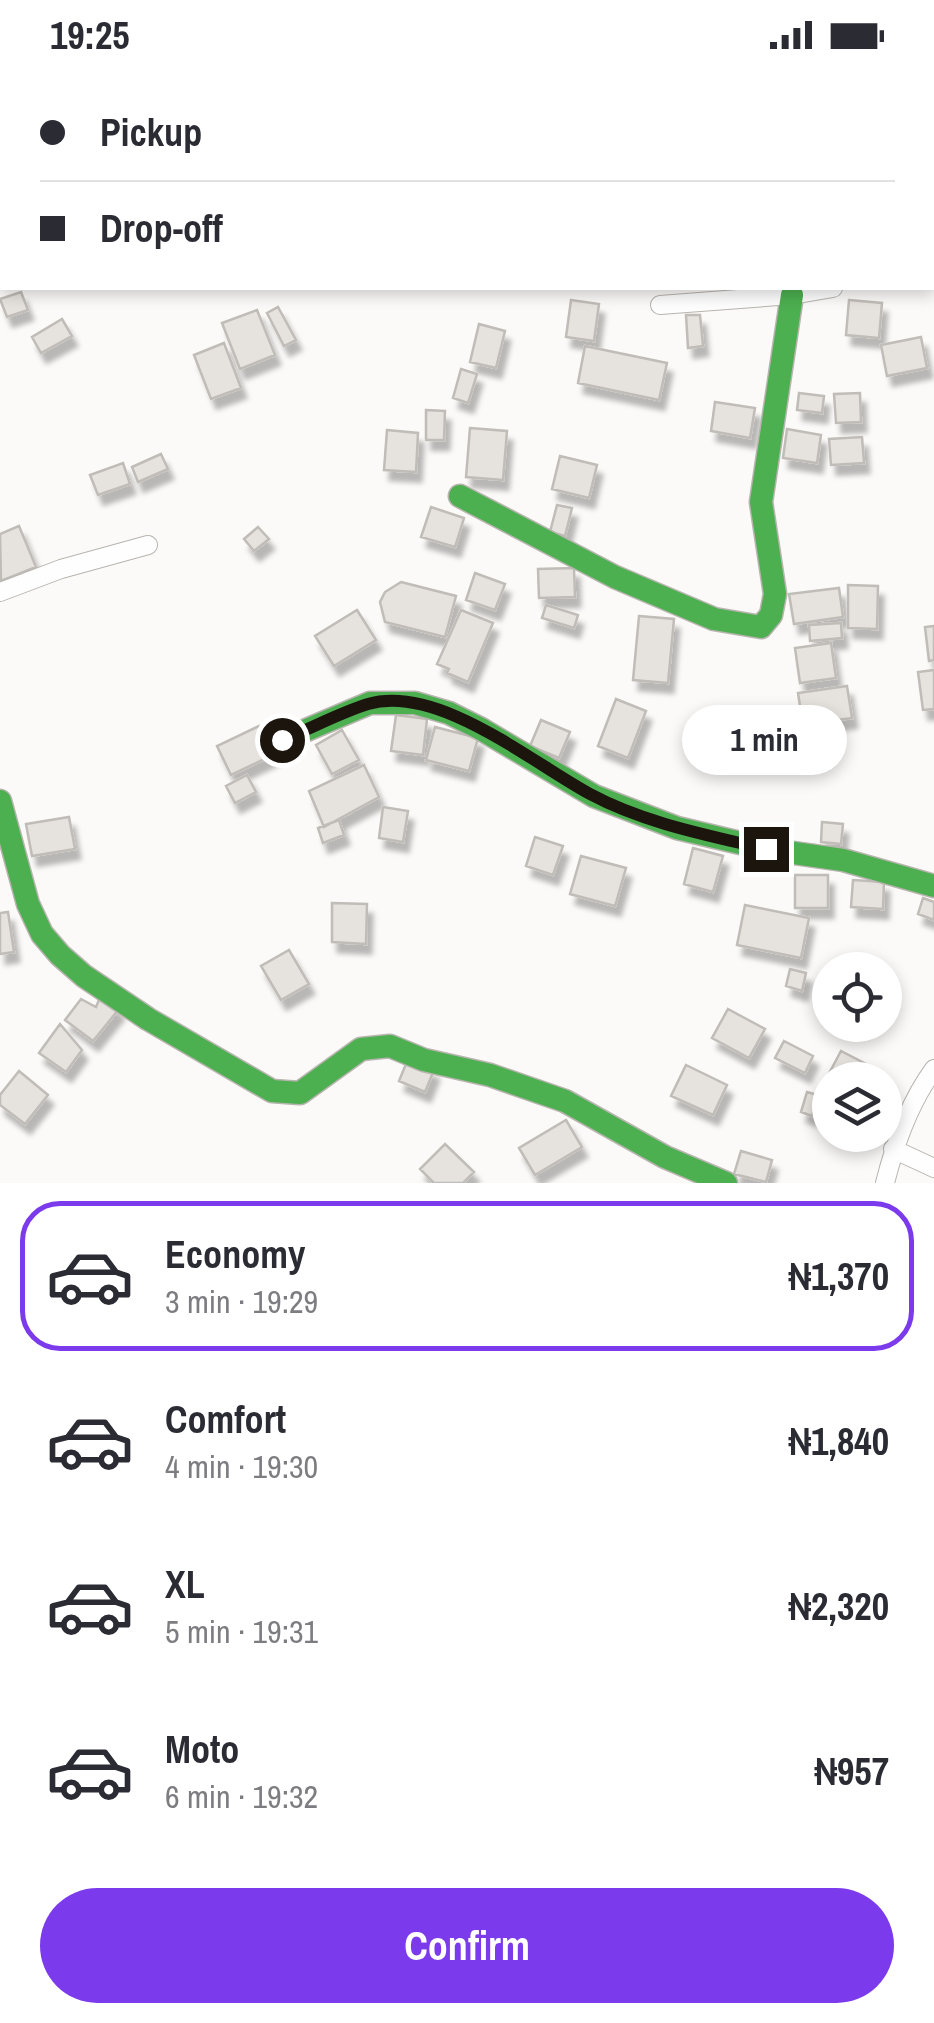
<!DOCTYPE html>
<meta charset="utf-8">
<style>
:root{--surface:#fff;--page:#f7f7f7;--text:#2b2b33;--muted:#7c7c81;--line:#e1e1e2;--accent:#7c3aed}
body{margin:0;font-family:"Archivo Narrow",sans-serif;background:var(--page);color:var(--text);height:100vh;display:flex;flex-direction:column;font-size:38px;white-space:nowrap}
*{box-sizing:border-box;margin:0}
p{font-size:32px;color:var(--muted)}
.icon{flex:none;width:55px;height:55px;fill:none;stroke:currentColor;stroke-width:2;stroke-linecap:round;stroke-linejoin:round}
.map{position:relative;height:1113px;overflow:hidden}
.side{display:flex;flex-direction:column;background:var(--surface);flex:1}
.side>*{flex:none}
.hud{position:absolute;left:0px;top:0px;width:935px;height:220px;box-shadow:0 5px 15px #0003;display:grid;align-content:center;height:220px;padding:0 40px;background:var(--surface)}
.fabs{position:absolute;left:812px;top:882px;display:grid;gap:20px}
.fabs a{display:grid;place-items:center;width:90px;height:90px;border-radius:50%;background:var(--surface);box-shadow:0 5px 15px #0003;font-size:50px}
.end{position:absolute;width:45px;height:45px;margin:-22px;border:12px solid #1b150e;background:#fff;box-shadow:0 0 0 5px #fff}
.from{border-radius:50%}
.bubble{position:absolute;height:70px;border-radius:35px;background:var(--surface);box-shadow:0 5px 15px #0003;font-size:32px;font-weight:700;line-height:70px;text-align:center}
.hud b{display:flex;align-items:center;gap:35px;height:95px;font-size:38px}
.hud b+b{border-top:2px solid var(--line)}
.hud i{width:25px;height:25px;background:var(--text)}
ul{padding:18px 0 0;list-style:none}
li{display:flex;align-items:center;gap:30px;height:150px;margin:0 20px 15px;padding:0 20px;border:5px solid transparent;border-radius:40px}
li div{flex:1}
li b{display:block;font-size:38px}
li em{font-style:normal;font-weight:700}
li.active{border-color:var(--accent)}
li>.icon{width:90px;height:90px;stroke-width:1.5}
.cta{display:flex;gap:20px;margin-top:auto;padding:20px 40px}
.cta a{flex:1;height:115px;border-radius:60px;background:var(--accent);color:#fff;font-size:40px;font-weight:700;line-height:115px;text-align:center}
.status{display:flex;justify-content:space-between;align-items:center;height:70px;padding:0 50px;background:var(--surface);direction:ltr}
.status svg{height:28px;fill:currentColor}
.map>svg:first-child{display:block}
</style>
<div class="status"><b>19:25</b><svg viewBox="0 0 49 12"><path d="M0 12V9h3v3zM5 12V6h3v6zM10 12V3h3v9zM15 12V0h3v12zM26 1h20v11H26zM47 4h2v5h-2z"/></svg></div>
<div class="map">
<svg width="934" height="1113" viewBox="0 0 934 1113">
<defs>
<filter id="shadow"><feDropShadow dx="5.5" dy="10" stdDeviation="2.5" flood-color="#0004"/></filter>
</defs>
<rect width="100%" height="100%" fill="#fcfaf8"/>
<!-- building -->
<path fill="#e6e2dd" stroke="#c0bcb7" stroke-width="2.5" filter="url(#shadow)" d="M21 222 28 240 7 247 0 229Z
M571 230 599 234 594 271 566 267Z
M849 230 882 233 879 268 846 265Z
M278 237 296 270 284 276 267 243Z
M257 240 275 285 240 299 222 253Z
M686 245H700L703 276 688 278Z
M62 249 72 266 41 283 32 267Z
M479 254 505 261 496 298 470 292Z
M921 267 927 298 887 306 881 275Z
M224 273 241 318 211 329 194 285Z
M585 276 667 293 659 330 578 313Z
M461 299 477 304 468 333 453 328Z
M799 323 824 326 822 343 797 340Z
M860 323 861 352 836 353 834 324Z
M715 332 755 338 750 368 711 361Z
M426 340 445 341 444 370H426Z
M470 358 507 361 503 410 466 407Z
M787 359 821 365 817 393 783 388Z
M387 360 418 363 416 402 384 400Z
M862 367 864 393 831 395 829 369Z
M161 384 168 399 138 412 132 397Z
M560 386 597 395 589 428 552 419Z
M123 393 130 414 98 425 90 405Z
M557 435 572 438 565 466 550 462Z
M431 437 464 448 455 477 421 467Z
M19 456 36 497 1 511 0 464Z
M258 457 269 469 254 481 244 469Z
M574 498 575 527 539 528 538 499Z
M475 503 505 514 495 540 466 530Z
M401 512 456 526 445 567 385 552 380 532 385 522Z
M848 515 878 516 877 559 848 558Z
M839 518 843 547 794 554 789 524Z
M546 535 578 545 574 558 542 548Z
M357 540 376 570 334 596 315 566Z
M461 540 493 553 468 612 447 603 449 599 437 594Z
M639 546 674 549 668 613 633 610Z
M841 553 842 568 810 571 809 555Z
M934 556V590L929 591 925 557Z
M831 573 836 608 800 613 795 578Z
M934 600V639L923 640 918 602Z
M847 616 852 648 803 655 798 623Z
M616 629 646 641 628 688 598 676Z
M396 645 427 649 423 685 391 681Z
M541 650 570 662 559 688 530 676Z
M259 656 273 685 231 705 217 676Z
M435 657 478 668 469 701 426 690Z
M342 660 359 690 332 704 316 675Z
M364 695 379 727 324 757 309 721Z
M247 705 256 722 235 733 226 716Z
M383 737 408 741 403 772 379 768Z
M69 747 75 779 32 786 26 754Z
M339 750 344 765 323 773 318 758Z
M822 752 843 754 841 774 821 772Z
M535 767 563 776 553 805 526 796Z
M693 778 723 786 713 822 684 814Z
M581 786 626 798 615 836 570 824Z
M795 805H828V838H795Z
M853 810 884 812 883 839 851 837Z
M923 828 934 832V850L918 844Z
M332 833 367 834 366 874 332 872Z
M745 835 809 848 801 888 737 875Z
M8 842 14 882 0 884V843Z
M289 880 309 914 281 930 261 896Z
M790 899 806 903 802 921 786 916Z
M101 925 119 939 93 971 65 950 81 929 96 937Z
M728 939 765 959 749 988 712 968Z
M60 954 82 980 66 1002 39 983Z
M784 971 813 986 805 1003 775 988Z
M841 981 870 996 862 1010H830V1013L825 1011Z
M408 989 434 1000 425 1022 399 1011Z
M686 995 727 1015 713 1045 671 1026Z
M19 1001 48 1025 25 1054 0 1035V1025Z
M807 1022 818 1025 812 1046 801 1042Z
M566 1050 582 1077 535 1105 519 1078Z
M445 1074 474 1102 463 1113H434L420 1099Z
M741 1081 772 1090 766 1112 734 1104Z"/>
<g fill="none" stroke-linecap="round" stroke-linejoin="round">
<!-- street casing -->
<g stroke="#b8b4af" stroke-width="20">
<path id="street" d="M353 0V2
M0 142 2 145
M932 201H934
M660 235 792 225 833 218
M0 522 61 499 148 475
M893 1079 934 1098
M885 1113C895 1073 909 1033 934 999"/>
</g>
<!-- fast casing -->
<g stroke="#b8b4af" stroke-width="25">
<path id="fast" d="M460 426 615 507 714 549 761 557 771 545 775 524 761 432 792 225
M283 670 370 633H415L449 643 481 659 594 726 677 758 766 779 843 790 934 816
M0 731 28 834 42 864 60 885 84 906 148 949 272 1021 300 1023 361 979 390 976 424 990 490 1005 565 1031 665 1087 726 1113"/>
</g>
<!-- street -->
<use href="#street" stroke="#fffefe" stroke-width="18"/>
<!-- fast -->
<use href="#fast" stroke="#4caf50" stroke-width="22"/>
</g>
<g fill="none" stroke-linecap="round" stroke-linejoin="round">
<!-- route -->
<path stroke="#1b150e" stroke-width="12" d="M282 670C310 659 339 643 368 634 438 614 531 692 590 724 644 753 707 765 766 779"/>
</g>
</svg>
<div class="fabs">
<a><svg class="icon" aria-label="locate" viewBox="0 0 24 24"><circle cx="12" cy="12" r="6"/><path d="M12 2v4M12 18v4M2 12h4M18 12h4"/></svg></a>
<a><svg class="icon" aria-label="layers" viewBox="0 0 24 24"><path d="M12 4l9 5-9 5-9-5zM3 14l9 5 9-5"/></svg></a>
</div>
<i class="end from" style="left:282px;top:670px"></i>
<i class="end" style="left:766px;top:779px"></i>
<div class="bubble" style="left:682px;top:635px;width:165px">1 min</div>
<div class="hud">
<b><i class="from"></i>Pickup</b>
<b><i></i>Drop-off</b>
</div>
</div>
<section class="side">
<ul>
<li class="active"><svg class="icon" aria-label="car" viewBox="0 0 24 24"><path d="M5 17H2v-5l4-1 3-4h7l3 4 3 1v5h-3M9 17h6M6 11h13"/><circle cx="7" cy="17" r="2"/><circle cx="17" cy="17" r="2"/></svg><div><b>Economy</b><p>3 min · 19:29</p></div><em>₦1,370</em></li>
<li><svg class="icon" aria-label="car" viewBox="0 0 24 24"><path d="M5 17H2v-5l4-1 3-4h7l3 4 3 1v5h-3M9 17h6M6 11h13"/><circle cx="7" cy="17" r="2"/><circle cx="17" cy="17" r="2"/></svg><div><b>Comfort</b><p>4 min · 19:30</p></div><em>₦1,840</em></li>
<li><svg class="icon" aria-label="car" viewBox="0 0 24 24"><path d="M5 17H2v-5l4-1 3-4h7l3 4 3 1v5h-3M9 17h6M6 11h13"/><circle cx="7" cy="17" r="2"/><circle cx="17" cy="17" r="2"/></svg><div><b>XL</b><p>5 min · 19:31</p></div><em>₦2,320</em></li>
<li><svg class="icon" aria-label="car" viewBox="0 0 24 24"><path d="M5 17H2v-5l4-1 3-4h7l3 4 3 1v5h-3M9 17h6M6 11h13"/><circle cx="7" cy="17" r="2"/><circle cx="17" cy="17" r="2"/></svg><div><b>Moto</b><p>6 min · 19:32</p></div><em>₦957</em></li>
</ul>
<div class="cta"><a>Confirm</a></div>
</section>
